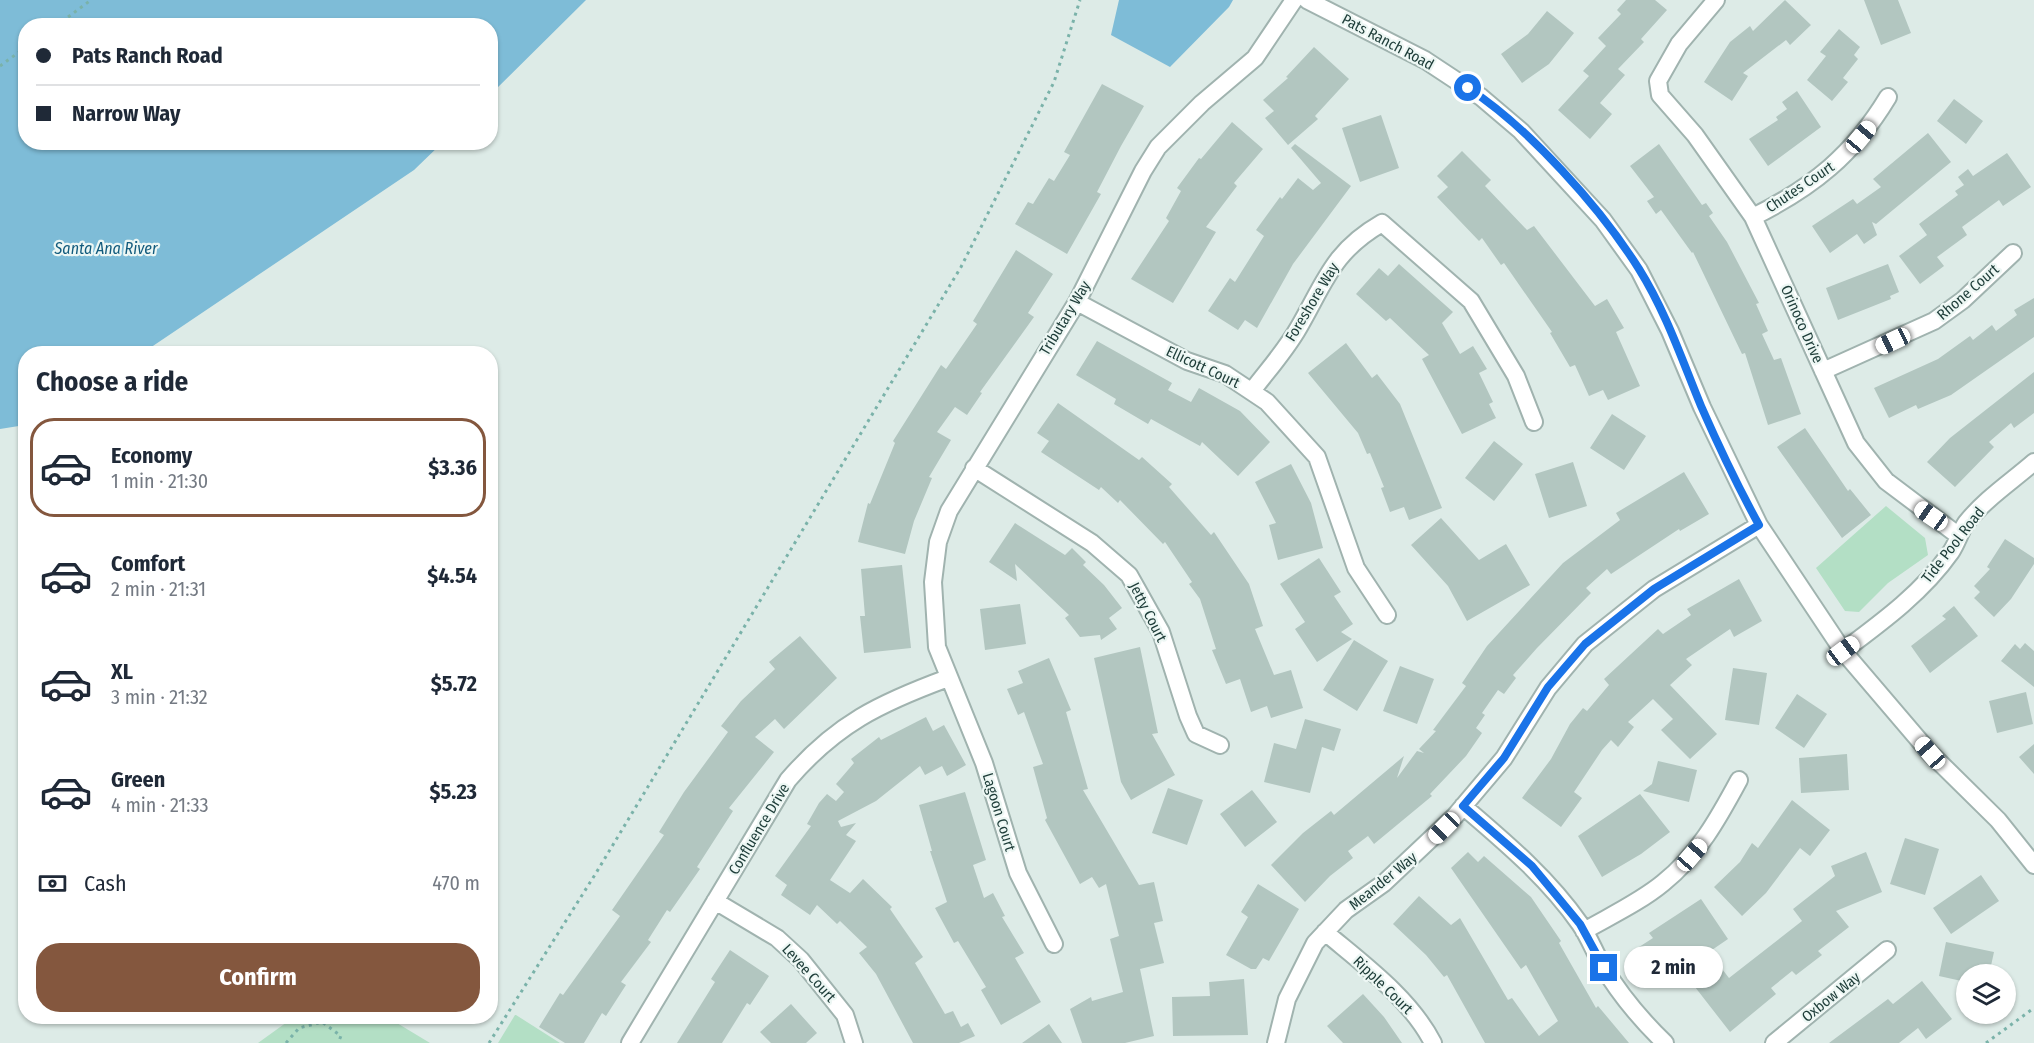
<!DOCTYPE html>
<meta charset="utf-8">
<style>
:root{--surface:#fff;--page:#f6f6f7;--text:#1f2937;--muted:#747a83;--line:#e0e1e3;--accent:#84573e}
body{margin:0;font-family:"Fira Sans Condensed",sans-serif;background:var(--page);color:var(--text);height:100vh;display:flex;flex-direction:column;font-size:22px;white-space:nowrap}
*{box-sizing:border-box;margin:0}
p{font-size:20px;color:var(--muted)}
.icon{flex:none;width:33px;height:33px;fill:none;stroke:currentColor;stroke-width:2;stroke-linecap:round;stroke-linejoin:round}
.map{position:relative;flex:1;overflow:hidden}
.sheet{position:absolute;left:18px;top:346px;width:480px;height:678px;display:flex;flex-direction:column;background:var(--surface);border-radius:24px;box-shadow:0 2px 4px #0004}
.sheet>*{flex:none}
.banner{position:absolute;left:18px;top:18px;width:480px;height:132px;border-radius:24px;box-shadow:0 2px 4px #0004;display:grid;align-content:center;height:132px;padding:0 18px;background:var(--surface)}
.fabs{position:absolute;left:1956px;top:964px;display:grid;gap:12px}
.fabs a{display:grid;place-items:center;width:60px;height:60px;border-radius:50%;background:var(--surface);box-shadow:0 2px 4px #0004;font-size:30px}
.end{position:absolute;width:27px;height:27px;margin:-14px;border:8px solid #1a73e8;background:#fff;box-shadow:0 0 0 3px #fff}
.from{border-radius:50%}
.bubble{position:absolute;height:42px;border-radius:21px;background:var(--surface);box-shadow:0 2px 4px #0004;font-size:20px;font-weight:700;line-height:42px;text-align:center}
.car{position:absolute;width:18px;height:36px;margin:-18px -9px;border-radius:8px;box-shadow:0 0 4px 2px #0007;background:linear-gradient(#fff 24%,#345 0 40%,#fff 0 76%,#345 0 86%,#fff 0)}
.banner b{display:flex;align-items:center;gap:21px;height:57px;font-size:22px}
.banner b+b{border-top:2px solid var(--line)}
.banner i{width:15px;height:15px;background:var(--text)}
ul{padding:0;list-style:none}
li{display:flex;align-items:center;gap:18px;height:99px;margin:0 12px 9px;padding:0 6px;border:3px solid transparent;border-radius:24px}
li div{flex:1}
li b{display:block;font-size:22px}
li em{font-style:normal;font-weight:700}
li.active{border-color:var(--accent)}
li>.icon{width:54px;height:54px;stroke-width:1.5}
h2{padding:0 18px;font-size:27px;line-height:72px}
.pay{display:flex;align-items:center;gap:15px;height:66px;padding:0 18px;font-size:22px}
.pay p{margin-inline-start:auto}
.primary-button{display:flex;gap:12px;margin-top:auto;padding:12px 18px}
.primary-button a{flex:1;height:69px;border-radius:24px;background:var(--accent);color:#fff;font-size:24px;font-weight:700;line-height:69px;text-align:center}
.map>svg:first-child{display:block}
</style>
<div class="map">
<svg width="2034" height="1043" viewBox="0 0 2034 1043">
<rect width="100%" height="100%" fill="#ddebe7"/>
<!-- green -->
<path fill="#b3dfc5" d="M1886 506 1925 538 1928 555 1888 583 1859 612 1845 611 1816 568Z
M515 1015H516L560 1043H498Z
M294 1017H387L430 1043H258Z"/>
<!-- water -->
<path fill="#7ebcd7" d="M0 0H586L491 94 490 26H26V142L442 143 414 170 141 354H26L25 425 0 429Z
M1119 0H1233L1229 7 1170 67 1111 35Z"/>
<!-- building -->
<path fill="#b2c6c0" d="M1626 0H1655L1667 10 1641 39 1644 42 1618 69 1625 75 1600 103 1612 114 1590 139 1558 110 1589 76 1583 71 1606 46 1598 38 1621 14 1617 10Z
M1785 0 1811 25 1790 45 1786 40 1743 73 1748 76 1732 101 1704 82 1730 42 1750 26 1753 31Z
M1864 0H1898L1911 33 1881 45Z
M1547 11 1574 33 1549 64 1522 83 1501 54 1528 34Z
M1839 29 1860 47 1854 55 1858 59 1843 78 1848 82 1832 101 1807 80 1826 56 1820 52Z
M1314 47 1349 79 1315 116 1318 119 1288 145 1265 118 1274 111 1263 100 1288 78 1286 77Z
M1102 84 1144 106 1121 146 1097 192 1101 194 1067 254 1015 224 1028 202 1033 204 1049 178 1054 181 1070 155 1064 152Z
M1797 91 1821 127 1768 166 1749 139 1778 120 1776 117 1787 109 1782 102Z
M1954 99 1983 121 1966 144 1937 121Z
M1381 115 1399 168 1360 182 1342 128Z
M1232 122 1263 149 1234 183 1237 186 1206 227 1216 232 1173 303 1131 279 1169 221 1166 218 1181 191 1177 188 1199 158 1201 159Z
M1928 133 1951 162 1876 224 1872 222 1877 235 1864 244 1857 234 1830 253 1812 226 1853 199 1857 204 1881 187 1873 179Z
M1295 144 1351 186 1293 264 1257 328 1245 320 1238 330 1208 311 1230 278 1235 282 1264 236 1256 230 1280 197 1282 199 1298 178 1313 190 1321 183 1291 148Z
M1659 144 1702 205 1706 203 1713 213 1709 216 1727 242 1759 303 1756 304 1768 331 1762 334 1774 360 1781 358 1801 414 1768 425 1745 353 1742 354 1693 252 1692 253 1661 210 1656 214 1647 201 1654 197 1630 166Z
M1462 151 1491 180 1485 186 1527 230 1534 226 1595 306 1607 299 1624 328 1616 332 1640 386 1608 400 1603 390 1589 396 1575 365 1570 367 1550 333 1552 332 1504 263 1501 265 1482 238 1479 241 1437 197 1448 187 1437 176Z
M2007 153 2031 187 2003 206 1999 200 1962 227 1967 235 1937 257 1944 266 1920 284 1899 256 1927 235 1919 224 1958 195 1955 191 1964 185 1958 177 1968 169 1973 176Z
M1016 250 1053 274 1028 313 1034 317 980 392 982 393 967 415 955 407 937 432 951 440 929 477 932 478 914 521 905 554 858 542 868 503 870 504 895 443 893 441 941 365 946 369 977 324 973 321Z
M1399 264 1453 312 1442 323 1460 354 1473 346 1487 369 1479 373 1493 402 1489 404 1496 418 1462 434 1422 359 1429 355 1390 318 1386 321 1356 294 1379 268 1388 276Z
M1888 264 1899 292 1890 296 1891 299 1838 320 1826 288Z
M2034 298V337L1951 395 1918 409 1916 405 1889 418 1874 388 1938 359 1970 336 1973 340 1992 325 1996 331 2017 315 2014 310Z
M1097 341 1172 383 1168 390 1191 402 1199 388 1240 411 1270 442 1238 476 1202 442 1200 446 1151 419 1148 424 1114 404 1116 399 1076 375Z
M1346 343 1372 378 1377 374 1400 404 1442 508 1409 520 1404 507 1390 512 1381 488 1384 487 1370 453 1367 454 1358 433 1308 373Z
M2034 372V413L2014 428 2011 423 1989 442 1994 447 1955 487 1927 462 1950 438Z
M1058 403 1139 460 1142 457 1172 484 1169 487 1211 535 1214 532 1249 584 1263 626 1255 629 1274 675 1291 670 1303 708 1271 718 1267 706 1251 712 1240 679 1226 684 1212 650 1216 649 1200 599 1189 584 1192 582 1165 542 1163 544 1120 500 1118 503 1101 487 1099 490 1041 452 1049 441 1037 433Z
M1612 414 1646 436 1624 470 1590 448Z
M1805 428 1848 491 1850 489 1871 515 1842 538 1777 447Z
M1494 441 1523 464 1494 501 1465 478Z
M1573 462 1587 506 1549 518 1535 474Z
M1291 464 1311 503 1323 548 1278 560 1269 525 1276 523 1255 482Z
M1684 472 1709 514 1680 531 1679 529 1611 574 1607 569 1586 588 1591 593 1537 648 1513 675 1516 678 1504 694 1498 690 1482 713 1485 715 1476 728 1482 733 1466 756 1430 794 1432 796 1374 844 1368 836 1348 851 1353 858 1330 876 1305 902 1271 865 1303 833 1331 811 1334 815 1404 756 1397 778 1417 751 1424 753 1419 749 1436 731 1433 730 1466 686 1462 683 1487 646 1563 563 1620 520 1616 513Z
M1441 518 1479 560 1506 544 1530 585 1467 621 1448 586 1411 545Z
M1015 523 1065 555 1072 548 1086 562 1083 565 1104 585 1122 608 1109 618 1117 629 1101 640 1100 635 1080 637 1065 618 1069 615 1015 564 1017 581 989 562Z
M2005 539 2034 558V564L2011 599 1994 617 1974 598 1980 592 1974 586 1990 569 1987 567Z
M1319 558 1341 592 1334 596 1353 624 1341 632 1352 639 1317 662 1295 629 1305 622 1280 584Z
M902 565 911 648 864 653 860 616H865L861 569Z
M1739 579 1762 621 1734 637 1730 629 1686 659 1692 665 1670 685 1717 734 1690 759 1661 730 1673 719 1653 699 1628 722 1634 727 1618 747 1611 740 1602 750 1574 792 1582 798 1561 827 1522 798 1551 759 1570 724 1583 708 1587 711 1609 685 1604 679 1658 629 1663 634 1691 615 1687 609Z
M1020 604 1026 644 985 650 980 609Z
M1954 606 1978 636 1930 673 1911 646 1946 619 1942 616Z
M800 636 837 678 784 729 775 719 755 737 774 752 729 808 733 811 697 867 700 869 670 912 667 910 648 940 651 942 621 982 626 985 606 1016 602 1013 584 1043H565L539 1027 560 993 563 995 620 916 612 910 664 835 659 832 684 792 728 732 721 726 741 701 775 669 769 662Z
M1354 640 1388 661 1357 711 1323 690Z
M2025 643 2034 651V687L2001 661 2015 644 2020 649Z
M1140 647 1158 733 1152 734 1175 775 1131 800 1121 782 1094 658Z
M1049 658 1071 710 1066 712 1088 789 1083 790 1139 885 1154 882 1163 921 1154 923 1164 963 1140 969 1154 1036 1125 1043H1082L1070 1009 1091 997 1092 1001 1123 992 1110 939 1119 936 1106 884 1099 888 1092 877 1080 884 1045 820 1047 818 1033 767 1043 764 1024 712 1018 715 1007 689 1023 683 1018 671Z
M1400 666 1434 679 1417 724 1383 711Z
M1733 668 1767 673 1759 725 1725 720Z
M2026 692 2033 724 1997 733 1989 701Z
M1797 694 1827 714 1804 748 1775 728Z
M926 717 933 731 944 725 966 765 947 776 942 766 925 775 920 766 876 801 838 821 841 827 856 823 846 835 856 841 830 880 850 893 863 879 892 907 890 909 923 957 915 963 945 1014 953 1011 961 1027 968 1023 975 1036 959 1043H913L876 974 859 953 867 947 840 921 837 924 817 905 810 915 781 895 787 885 775 876 811 826 807 824 819 803 827 794 836 801 844 792 836 784 854 763 851 759 879 737 881 740Z
M1305 719 1341 729 1334 751 1322 747 1310 793 1264 782 1274 743 1296 749Z
M2034 744V774L2019 757Z
M1847 754 1849 790 1801 793 1799 758Z
M1658 761 1697 770 1689 802 1643 791 1652 784Z
M1168 788 1203 800 1187 845 1152 833Z
M1252 790 1277 822 1245 847 1220 814Z
M965 792 986 860 973 865 984 898 993 893 1005 916 1002 917 1024 953 1015 958 1041 1002 1001 1025 981 990 986 987 958 941 954 943 935 908 947 902 930 851H932L919 805Z
M1640 794 1670 832 1641 854 1602 877 1578 836Z
M1792 800 1830 830 1810 856 1800 848 1766 893 1742 916 1714 887 1740 862 1752 843 1758 848Z
M1905 838 1939 849 1925 895 1890 884Z
M1468 852 1478 862 1484 856 1531 897 1561 941 1559 943 1596 1008 1598 1006 1629 1043H1485L1447 975 1444 977 1426 955 1393 924 1419 896 1451 925 1460 918 1508 1000 1512 998 1539 1036 1558 1021 1526 965 1521 969 1451 868Z
M1866 852 1882 892 1836 911 1849 927 1818 951 1822 955 1796 975 1792 971 1771 988 1776 994 1730 1032 1695 987 1710 975 1694 952 1658 976 1639 947 1653 938 1649 933 1701 899 1728 939 1709 952 1729 978 1802 921 1793 909 1835 876 1831 866Z
M1981 875 1999 901 1951 934 1933 908Z
M1258 884 1299 909 1269 961 1263 958 1256 969H1251L1226 955 1248 917 1241 912Z
M1946 942 1994 952 1989 975H1966V982L1939 976Z
M730 950 769 976 750 1005 747 1003 722 1043H677L715 982 711 979Z
M1244 979 1248 1035 1173 1036 1172 997 1210 996 1209 982Z
M1922 981 1952 1019 1926 1039 1918 1028 1899 1043H1829L1888 999 1893 1004Z
M1363 994 1384 1017 1402 1043H1343L1327 1026Z
M791 1004 817 1033 806 1043H771L760 1032Z
M1049 1024 1062 1043H1022Z"/>
<g fill="none" stroke-linecap="round" stroke-linejoin="round">
<!-- minor casing -->
<g stroke="#a0b3af" stroke-width="20">
<path id="minor" d="M1307 0 1425 60 1481 97 1521 131 1603 220 1639 270 1670 331 1702 407 1759 525 1843 651 1930 753 1998 820 2034 865
M1716 0 1679 44 1658 81 1660 95 1695 135 1753 217 1856 443 1886 481 1959 536
M1753 217C1813 187 1853 155 1888 97
M1077 302 1187 361 1225 374 1267 402 1317 457 1356 568 1387 615
M1823 371 1934 321 1963 300 2013 253
M1252 391C1268 370 1286 350 1299 327 1325 282 1333 251 1382 223L1471 301 1516 376 1534 422
M974 468 1092 543 1129 575 1161 632 1188 716 1196 734 1220 745
M1843 651C1882 622 1923 592 1951 552 1957 543 1960 532 1966 523 1985 499 2011 482 2034 462
M1463 806C1505 842 1548 878 1580 924 1589 937 1594 951 1602 965 1620 995 1640 1019 1665 1043
M715 901 777 938 801 960 845 1015 854 1043
M1584 931C1610 916 1640 902 1663 883 1698 855 1718 819 1739 780
M1325 932C1363 964 1410 998 1433 1043
M1054 944 1018 873 984 763 937 647 933 582 938 542 949 511 1077 302 1143 171 1158 147 1202 103 1255 58 1294 0
M630 1043 788 780C836 724 880 703 948 678
M1276 1043 1287 999 1315 943 1346 910 1384 883 1455 816 1504 758 1548 688 1585 644 1654 589 1759 525
M1774 1043 1887 950"/>
</g>
<!-- path -->
<path stroke="#7ab2a9" stroke-width="3" stroke-dasharray="3 4.5" stroke-linecap="butt" d="M56 26 91 0
M0 66 26 47
M286 1043 299 1028 322 1022 341 1036 338 1043
M489 1043 596 873 961 267 1054 82 1080 0
M1986 1043 2034 1008"/>
<!-- minor -->
<use href="#minor" stroke="#fff" stroke-width="16"/>
</g>
<g fill="none" stroke-linecap="round" stroke-linejoin="round">
<!-- route -->
<path stroke="#1a73e8" stroke-width="8" d="M1468 88C1529 128 1600 207 1639 269 1666 312 1682 360 1701 406 1719 447 1738 487 1759 525L1654 589 1585 644 1548 687 1504 758 1463 806 1532 866 1580 924 1604 968"/>
</g>
<g text-anchor="middle" stroke-width="4.5" stroke-linejoin="round" paint-order="stroke">
<!-- street labels -->
<g font-size="15" fill="#1d3c38" stroke="#edf7f4">
<text transform="translate(1388 42) rotate(28)" y="5">Pats Ranch Road</text>
<text transform="translate(1800 187) rotate(-34)" y="5">Chutes Court</text>
<text transform="translate(1968 292) rotate(-41)" y="5">Rhone Court</text>
<text transform="translate(1312 302) rotate(-59)" y="5">Foreshore Way</text>
<text transform="translate(1065 318) rotate(-59)" y="5">Tributary Way</text>
<text transform="translate(1802 324) rotate(66)" y="5">Orinoco Drive</text>
<text transform="translate(1203 367) rotate(25)" y="5">Ellicott Court</text>
<text transform="translate(1953 545) rotate(-52)" y="5">Tide Pool Road</text>
<text transform="translate(1148 612) rotate(63)" y="5">Jetty Court</text>
<text transform="translate(999 812) rotate(73)" y="5">Lagoon Court</text>
<text transform="translate(759 829) rotate(-59)" y="5">Confluence Drive</text>
<text transform="translate(1383 881) rotate(-39)" y="5">Meander Way</text>
<text transform="translate(809 973) rotate(48)" y="5">Levee Court</text>
<text transform="translate(1383 985) rotate(44)" y="5">Ripple Court</text>
<text transform="translate(1831 997) rotate(-39)" y="5">Oxbow Way</text>
</g>
<!-- water labels -->
<g font-size="16" font-style="italic" fill="#125b7d" stroke="#edf7f4">
<text x="106" y="254">Santa Ana River</text>
</g>
</g>
</svg>
<div class="fabs">
<a><svg class="icon" aria-label="layers" viewBox="0 0 24 24"><path d="M12 4l9 5-9 5-9-5zM3 14l9 5 9-5"/></svg></a>
</div>
<i class="end from" style="left:1468px;top:88px"></i>
<i class="end" style="left:1604px;top:968px"></i>
<div class="bubble" style="left:1624px;top:946px;width:99px">2 min</div>
<i class="car" style="left:1861px;top:137px;rotate:40deg"></i>
<i class="car" style="left:1893px;top:341px;rotate:245deg"></i>
<i class="car" style="left:1931px;top:516px;rotate:305deg"></i>
<i class="car" style="left:1843px;top:651px;rotate:53deg"></i>
<i class="car" style="left:1930px;top:753px;rotate:319deg"></i>
<i class="car" style="left:1444px;top:828px;rotate:225deg"></i>
<i class="car" style="left:1692px;top:855px;rotate:41deg"></i>
<div class="banner">
<b><i class="from"></i>Pats Ranch Road</b>
<b><i></i>Narrow Way</b>
</div>
<section class="sheet">
<h2>Choose a ride</h2>
<ul>
<li class="active"><svg class="icon" aria-label="car" viewBox="0 0 24 24"><path d="M5 17H2v-5l4-1 3-4h7l3 4 3 1v5h-3M9 17h6M6 11h13"/><circle cx="7" cy="17" r="2"/><circle cx="17" cy="17" r="2"/></svg><div><b>Economy</b><p>1 min · 21:30</p></div><em>$3.36</em></li>
<li><svg class="icon" aria-label="car" viewBox="0 0 24 24"><path d="M5 17H2v-5l4-1 3-4h7l3 4 3 1v5h-3M9 17h6M6 11h13"/><circle cx="7" cy="17" r="2"/><circle cx="17" cy="17" r="2"/></svg><div><b>Comfort</b><p>2 min · 21:31</p></div><em>$4.54</em></li>
<li><svg class="icon" aria-label="car" viewBox="0 0 24 24"><path d="M5 17H2v-5l4-1 3-4h7l3 4 3 1v5h-3M9 17h6M6 11h13"/><circle cx="7" cy="17" r="2"/><circle cx="17" cy="17" r="2"/></svg><div><b>XL</b><p>3 min · 21:32</p></div><em>$5.72</em></li>
<li><svg class="icon" aria-label="car" viewBox="0 0 24 24"><path d="M5 17H2v-5l4-1 3-4h7l3 4 3 1v5h-3M9 17h6M6 11h13"/><circle cx="7" cy="17" r="2"/><circle cx="17" cy="17" r="2"/></svg><div><b>Green</b><p>4 min · 21:33</p></div><em>$5.23</em></li>
</ul>
<div class="pay"><svg class="icon" aria-label="cash" viewBox="0 0 24 24"><path d="M3 7h18v10H3z"/><circle cx="12" cy="12" r="2"/></svg>Cash<p>470 m</p></div>
<div class="primary-button"><a>Confirm</a></div>
</section>
</div>
